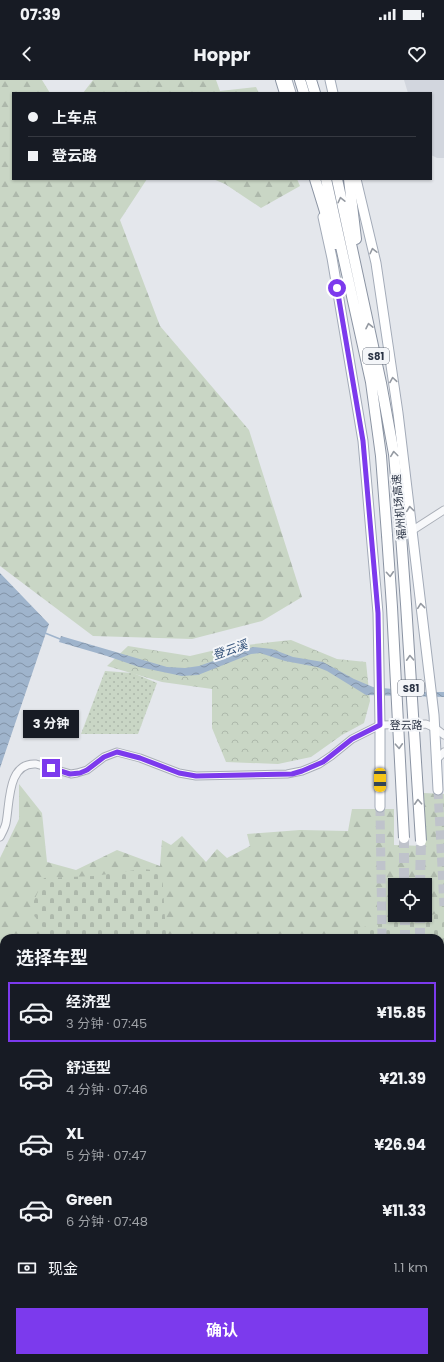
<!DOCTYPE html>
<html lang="zh">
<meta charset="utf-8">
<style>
:root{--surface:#171b24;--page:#20242c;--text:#f1f3f6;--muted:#9ea1a6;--line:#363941;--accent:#7c3aed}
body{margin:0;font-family:Poppins,"Noto Sans SC",sans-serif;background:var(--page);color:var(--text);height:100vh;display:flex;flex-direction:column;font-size:15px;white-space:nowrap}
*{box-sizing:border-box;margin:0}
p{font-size:13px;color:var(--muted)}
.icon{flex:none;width:22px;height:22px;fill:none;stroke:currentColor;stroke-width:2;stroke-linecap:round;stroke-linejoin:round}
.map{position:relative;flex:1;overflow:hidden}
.details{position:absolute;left:0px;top:854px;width:444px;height:428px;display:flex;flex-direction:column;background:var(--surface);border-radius:12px 12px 0 0;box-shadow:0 1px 3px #0004}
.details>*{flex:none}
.guide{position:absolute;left:12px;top:12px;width:420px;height:88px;border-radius:0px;box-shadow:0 1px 3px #0004;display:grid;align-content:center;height:88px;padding:0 16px;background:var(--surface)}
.buttons{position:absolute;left:388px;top:798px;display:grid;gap:8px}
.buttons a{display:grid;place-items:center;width:44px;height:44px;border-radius:0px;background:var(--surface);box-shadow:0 1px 3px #0004;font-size:20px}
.end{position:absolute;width:18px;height:18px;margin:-9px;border:5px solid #7c3aed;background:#fff;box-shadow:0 0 0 2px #fff}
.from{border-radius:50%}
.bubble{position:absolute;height:28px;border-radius:0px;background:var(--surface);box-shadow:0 1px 3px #0004;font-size:13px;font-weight:700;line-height:28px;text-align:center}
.car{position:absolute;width:12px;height:24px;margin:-12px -6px;border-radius:5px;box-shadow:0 0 3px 1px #0007;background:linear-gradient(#f5c518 24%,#345 0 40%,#f5c518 0 76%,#345 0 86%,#f5c518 0)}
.guide b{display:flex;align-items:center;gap:14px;height:38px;font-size:15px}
.guide b+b{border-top:1px solid var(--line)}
.guide i{width:10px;height:10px;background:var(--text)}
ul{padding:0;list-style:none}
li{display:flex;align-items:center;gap:12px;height:60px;margin:0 8px 6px;padding:0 8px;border:2px solid transparent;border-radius:0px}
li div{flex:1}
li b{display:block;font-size:15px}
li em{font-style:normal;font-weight:700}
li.on{border-color:var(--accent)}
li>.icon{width:36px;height:36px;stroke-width:1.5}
h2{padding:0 16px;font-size:18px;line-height:48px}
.pay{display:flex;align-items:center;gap:10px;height:44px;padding:0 16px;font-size:15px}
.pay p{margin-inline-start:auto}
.primary-button{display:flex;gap:8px;margin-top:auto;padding:8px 16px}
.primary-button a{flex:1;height:46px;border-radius:0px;background:var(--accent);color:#fff;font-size:16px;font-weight:700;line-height:46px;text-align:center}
.status{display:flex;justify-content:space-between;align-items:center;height:28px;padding:0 20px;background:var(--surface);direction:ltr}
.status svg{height:11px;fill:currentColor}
header{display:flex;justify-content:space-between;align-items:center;height:52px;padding:0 16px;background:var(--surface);font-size:18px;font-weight:700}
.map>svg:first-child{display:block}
</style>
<div class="status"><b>07:39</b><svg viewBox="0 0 49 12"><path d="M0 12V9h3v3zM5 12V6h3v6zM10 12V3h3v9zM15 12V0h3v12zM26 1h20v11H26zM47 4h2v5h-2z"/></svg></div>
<header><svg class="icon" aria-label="back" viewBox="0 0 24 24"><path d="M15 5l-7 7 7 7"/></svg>Hoppr<svg class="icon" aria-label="heart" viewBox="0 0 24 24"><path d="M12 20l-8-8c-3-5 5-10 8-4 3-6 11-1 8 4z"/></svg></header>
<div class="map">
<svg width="444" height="1282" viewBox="0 0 444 1282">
<defs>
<pattern id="grass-dots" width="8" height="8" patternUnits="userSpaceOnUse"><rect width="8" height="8" fill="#c9d6c5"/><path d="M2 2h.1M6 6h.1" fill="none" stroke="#adb8ab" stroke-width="1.8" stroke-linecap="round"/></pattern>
<pattern id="forest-firs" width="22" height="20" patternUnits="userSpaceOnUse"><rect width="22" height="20" fill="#c9d6c5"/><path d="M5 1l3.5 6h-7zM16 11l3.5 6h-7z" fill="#adb8ab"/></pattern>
<pattern id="cemetery-stones" width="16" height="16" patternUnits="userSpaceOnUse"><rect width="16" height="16" fill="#c9d6c5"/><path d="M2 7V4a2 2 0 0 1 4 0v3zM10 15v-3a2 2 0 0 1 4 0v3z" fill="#adb8ab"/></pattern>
<pattern id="park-crowns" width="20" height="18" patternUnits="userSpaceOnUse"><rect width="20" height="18" fill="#c9d6c5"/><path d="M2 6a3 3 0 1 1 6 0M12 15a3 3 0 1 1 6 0" fill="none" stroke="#adb8ab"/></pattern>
<pattern id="water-waves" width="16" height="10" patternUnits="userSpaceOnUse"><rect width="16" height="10" fill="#9fb4cc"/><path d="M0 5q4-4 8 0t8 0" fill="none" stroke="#8293a7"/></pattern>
</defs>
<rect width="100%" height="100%" fill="#e4e7ec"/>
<!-- built -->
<path fill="#d2d6de" d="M404 0H444V78H437L431 75V13H408Z
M0 998 4 1002V1113L0 1117Z
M0 1140 4 1145V1203L0 1205Z"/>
<!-- grass -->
<path fill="url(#grass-dots)" d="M105 591 133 593 157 603 138 654H81Z"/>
<!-- forest -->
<path fill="url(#forest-firs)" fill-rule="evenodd" d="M0 0H42L50 13H13V99H147L120 140 160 246 249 350 302 517 262 541 192 559 93 556 0 486Z
M93 0H216L220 11 256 7 259 13H83Z
M213 99H297L300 106 261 128 225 104Z
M19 704 42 733 47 782 76 790 117 770 160 786 162 760 171 765 182 756 206 782 217 769 227 778 250 766 247 754 300 750 348 751 352 729H394V765L425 766 424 713 444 714V1025H440V858H4V1002L0 998V778L19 739ZM395 805H425V835H395Z"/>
<!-- cemetery -->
<path fill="url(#cemetery-stones)" d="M143 789 162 791 166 854 156 858H51L30 830 44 798 94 796Z
M444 832V936H440V858H340L345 850 413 839Z"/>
<!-- park -->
<path fill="url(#park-crowns)" d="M291 560 337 579 366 582 370 621 364 643 342 655 311 677 278 684 226 682 212 648V609L162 602 107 586 128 566 190 576 228 567Z"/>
<!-- water -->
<path fill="url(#water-waves)" d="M0 493 49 544 0 688Z
M61 556 167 587 185 588 199 586 253 567 272 569 293 577 323 582 354 599 373 607 421 612H444V617L366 615 327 591 317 587 285 581 260 573 251 574 198 595 182 596 139 587 107 576 59 562Z"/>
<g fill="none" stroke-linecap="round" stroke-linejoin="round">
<!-- stream -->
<path stroke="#9fb4cc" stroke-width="1.5" d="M45 553 60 559"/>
<!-- minor-tunnel -->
<path stroke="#bfc3cb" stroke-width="7" stroke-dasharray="7 3.5" stroke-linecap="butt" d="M440 1169 444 1168"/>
<!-- major-tunnel -->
<path stroke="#bfc3cb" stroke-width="9" stroke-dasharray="9 4.5" stroke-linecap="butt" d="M438 710 444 826
M380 727 382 858
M441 1026 444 936"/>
<!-- highway-tunnel -->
<path stroke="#bfc3cb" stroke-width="10" stroke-dasharray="10 5" stroke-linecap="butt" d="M404 758V805
M420 805 421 761
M405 835V858
M420 858V835"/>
<!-- minor casing -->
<g stroke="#a9aeb7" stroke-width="9">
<path id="minor" d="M413 450 444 430
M437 679 444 672
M0 757C2 753 5 748 6 743 10 724 7 682 36 684L71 694 77 693 87 690 104 677 117 672 140 678 179 693 196 696 287 694 302 691 319 684 331 676 352 659 380 645 426 644 435 648 444 655
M0 1131 4 1136
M0 1215 4 1213
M89 1278 91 1282
M243 1278V1282"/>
</g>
<!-- major casing -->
<g stroke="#a3abb8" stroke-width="11">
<path id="major" d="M287 0 291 13
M330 0 333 13
M356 99 376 183 398 333 434 635 438 710
M323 137 332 178 363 361 378 533 380 645V727
M440 1084 441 1026
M396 1282V1278
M435 1282 436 1278"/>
</g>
<!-- highway casing -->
<g stroke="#8b94a3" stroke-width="12">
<path id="highway" d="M281 0 285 13
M300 0 304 13
M311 0 315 13
M315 99 335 164
M326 99 371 302 381 376 387 455
M337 99 381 303 394 374 401 455
M349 99 356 159
M409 1282V1278
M419 1282V1278"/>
</g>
<!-- minor -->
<use href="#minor" stroke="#f7f8fa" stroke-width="7"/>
<!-- major -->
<use href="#major" stroke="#fff" stroke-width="9"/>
<!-- highway -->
<use href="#highway" stroke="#fff" stroke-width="10"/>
<!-- highway-bridge casing -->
<g stroke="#8b94a3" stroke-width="12" stroke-linecap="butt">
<path id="highway-bridge" d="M387 455 392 527 404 758
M401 455 406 524 421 761"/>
</g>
<!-- highway-bridge -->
<use href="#highway-bridge" stroke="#fff" stroke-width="10"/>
</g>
<!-- one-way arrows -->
<defs><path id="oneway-chevron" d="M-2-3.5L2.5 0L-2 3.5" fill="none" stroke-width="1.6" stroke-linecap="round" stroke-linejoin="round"/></defs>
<g stroke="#959aa2">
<use href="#oneway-chevron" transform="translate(341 120) rotate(-103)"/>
<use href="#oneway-chevron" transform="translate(373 171) rotate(-103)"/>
<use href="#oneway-chevron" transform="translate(369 246) rotate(-102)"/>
<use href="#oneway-chevron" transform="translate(393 300) rotate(-99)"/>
<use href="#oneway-chevron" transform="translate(394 374) rotate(-97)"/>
<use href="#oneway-chevron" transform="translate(410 429) rotate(-97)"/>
<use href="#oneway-chevron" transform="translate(390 494) rotate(86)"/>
<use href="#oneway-chevron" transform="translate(421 526) rotate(-96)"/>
<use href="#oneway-chevron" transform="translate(410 578) rotate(-93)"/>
<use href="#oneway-chevron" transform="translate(399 666) rotate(87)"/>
<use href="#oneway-chevron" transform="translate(418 722) rotate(-93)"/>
</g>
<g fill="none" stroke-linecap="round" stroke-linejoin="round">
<!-- route -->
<path stroke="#7c3aed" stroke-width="5" d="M51 688 70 694 80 693 87 690 104 677 117 672 140 678 179 693 196 696 292 694 302 691 323 682 352 659 380 645 378 533 363 361 337 208"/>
</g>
<g text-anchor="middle" stroke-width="4" stroke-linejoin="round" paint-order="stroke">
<!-- shield labels -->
<g fill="#f4f6f9" stroke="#676e7b" stroke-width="1">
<rect x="363" y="268" width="26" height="16" rx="3"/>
<rect x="398" y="600" width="26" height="16" rx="3"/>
</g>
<g font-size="10" font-weight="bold" fill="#2b3445">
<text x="376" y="280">S81</text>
<text x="411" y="612">S81</text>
</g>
<!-- street labels -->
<g font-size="11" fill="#2b3445" stroke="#f4f6f9">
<text transform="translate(399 427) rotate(-95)" y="4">福州机场高速</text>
<text x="406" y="649">登云路</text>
</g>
<!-- water labels -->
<g font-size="12" font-style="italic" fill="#34527a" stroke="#f4f6f9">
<text transform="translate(230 570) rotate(-19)" y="4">登云溪</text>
</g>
</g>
</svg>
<div class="buttons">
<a><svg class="icon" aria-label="locate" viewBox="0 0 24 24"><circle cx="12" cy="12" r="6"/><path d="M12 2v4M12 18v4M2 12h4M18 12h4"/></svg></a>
</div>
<i class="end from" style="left:337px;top:208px"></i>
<i class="end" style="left:51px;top:688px"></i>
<div class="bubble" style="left:23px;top:630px;width:56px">3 分钟</div>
<i class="car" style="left:380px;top:700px;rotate:180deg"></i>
<div class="guide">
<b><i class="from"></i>上车点</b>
<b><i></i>登云路</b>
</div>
<section class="details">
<h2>选择车型</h2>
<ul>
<li class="on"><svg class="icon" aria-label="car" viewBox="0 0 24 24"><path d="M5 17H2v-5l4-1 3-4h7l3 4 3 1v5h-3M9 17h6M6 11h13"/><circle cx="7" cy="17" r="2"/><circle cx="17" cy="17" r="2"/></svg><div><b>经济型</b><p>3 分钟 · 07:45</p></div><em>¥15.85</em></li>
<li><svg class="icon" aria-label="car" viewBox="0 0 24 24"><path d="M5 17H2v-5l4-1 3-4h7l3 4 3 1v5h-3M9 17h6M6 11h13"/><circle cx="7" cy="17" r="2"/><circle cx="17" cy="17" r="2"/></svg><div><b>舒适型</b><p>4 分钟 · 07:46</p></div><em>¥21.39</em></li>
<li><svg class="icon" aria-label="car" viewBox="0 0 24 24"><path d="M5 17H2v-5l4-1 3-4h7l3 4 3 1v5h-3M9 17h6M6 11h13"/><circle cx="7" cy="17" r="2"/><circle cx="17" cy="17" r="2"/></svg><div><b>XL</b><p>5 分钟 · 07:47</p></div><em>¥26.94</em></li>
<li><svg class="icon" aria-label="car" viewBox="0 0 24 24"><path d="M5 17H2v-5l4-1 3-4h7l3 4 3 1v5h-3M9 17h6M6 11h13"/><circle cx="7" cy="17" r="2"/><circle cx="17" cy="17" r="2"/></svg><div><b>Green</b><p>6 分钟 · 07:48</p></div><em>¥11.33</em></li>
</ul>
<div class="pay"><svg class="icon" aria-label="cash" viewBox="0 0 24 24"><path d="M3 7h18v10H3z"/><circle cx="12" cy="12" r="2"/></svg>现金<p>1.1 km</p></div>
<div class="primary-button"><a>确认</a></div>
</section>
</div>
